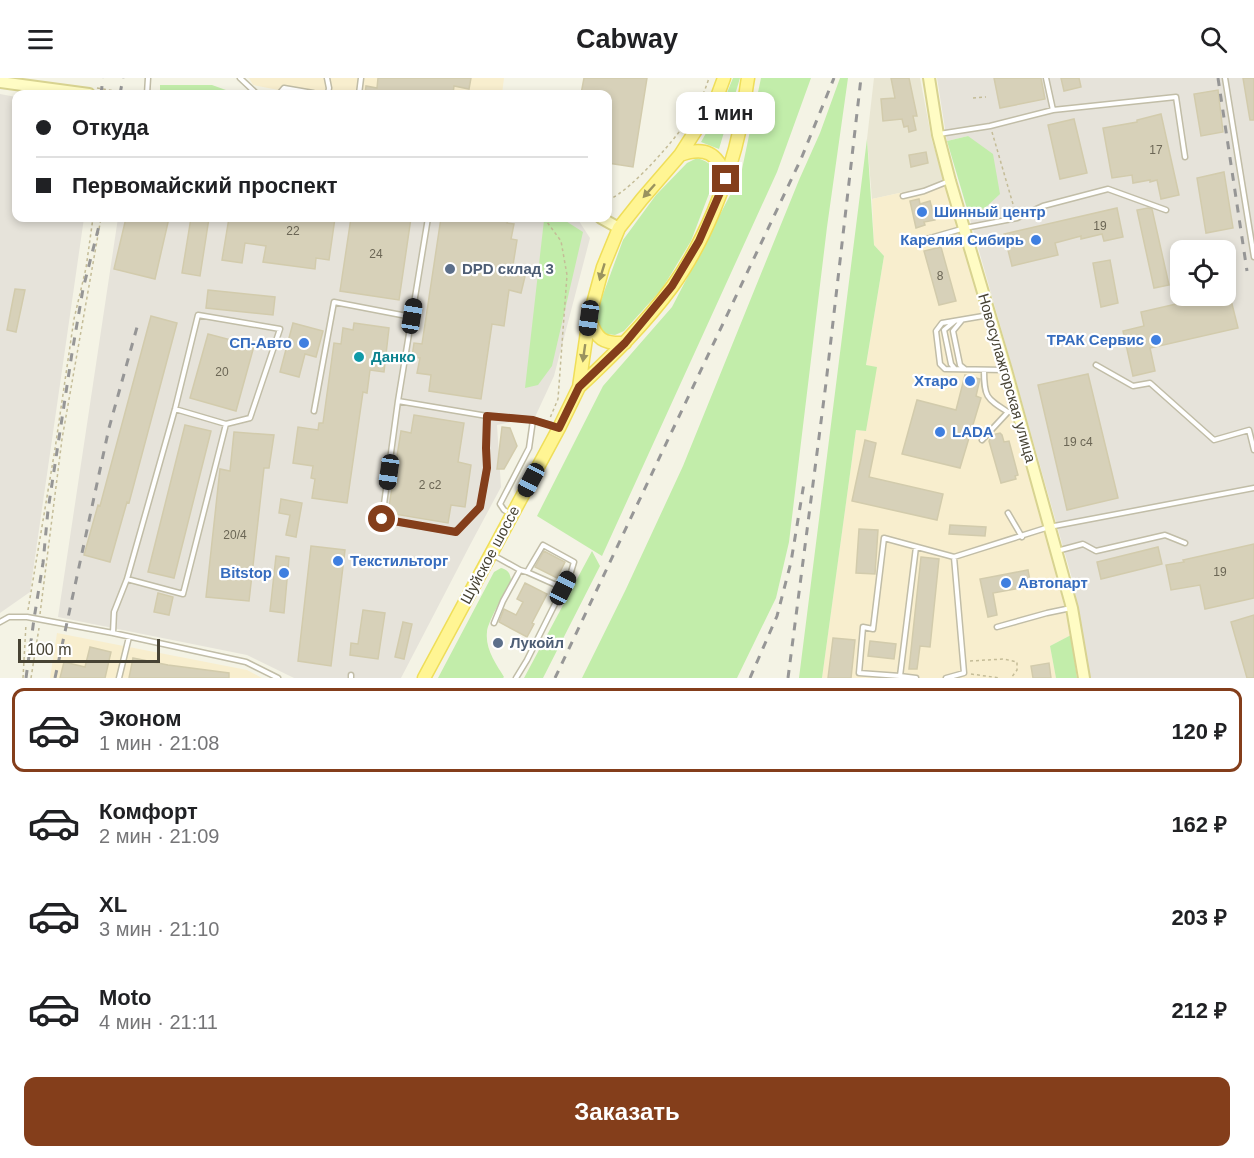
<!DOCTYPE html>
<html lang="ru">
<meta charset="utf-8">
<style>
:root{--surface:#fff;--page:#f6f6f6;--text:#202124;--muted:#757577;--line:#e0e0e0;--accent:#843e1b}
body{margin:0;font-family:Arial,sans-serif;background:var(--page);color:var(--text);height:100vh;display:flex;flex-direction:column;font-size:22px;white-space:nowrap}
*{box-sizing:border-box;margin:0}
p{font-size:20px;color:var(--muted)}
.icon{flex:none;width:33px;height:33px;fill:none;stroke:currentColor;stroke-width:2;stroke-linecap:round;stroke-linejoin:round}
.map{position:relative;height:600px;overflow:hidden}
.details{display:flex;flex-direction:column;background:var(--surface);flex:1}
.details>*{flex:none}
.hud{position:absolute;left:12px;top:12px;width:600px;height:132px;border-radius:12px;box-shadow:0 3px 9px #0003;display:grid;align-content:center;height:132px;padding:0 24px;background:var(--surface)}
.fabs{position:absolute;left:1170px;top:162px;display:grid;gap:12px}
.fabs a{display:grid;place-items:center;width:66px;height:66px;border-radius:12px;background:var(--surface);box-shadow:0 3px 9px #0003;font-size:30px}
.scale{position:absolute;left:18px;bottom:15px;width:142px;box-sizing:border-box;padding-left:6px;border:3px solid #474334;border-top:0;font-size:16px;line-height:21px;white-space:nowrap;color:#474334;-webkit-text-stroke:4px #fff;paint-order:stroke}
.end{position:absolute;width:27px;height:27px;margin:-14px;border:8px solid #843e1b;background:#fff;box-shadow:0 0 0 3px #fff}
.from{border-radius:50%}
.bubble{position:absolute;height:42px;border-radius:12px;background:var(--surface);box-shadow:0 3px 9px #0003;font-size:20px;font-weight:700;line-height:42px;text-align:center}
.car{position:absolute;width:18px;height:36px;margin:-18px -9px;border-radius:8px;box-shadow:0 0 4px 2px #0007;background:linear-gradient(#222 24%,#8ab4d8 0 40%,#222 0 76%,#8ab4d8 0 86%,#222 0)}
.hud b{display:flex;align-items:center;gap:21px;height:57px;font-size:22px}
.hud b+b{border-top:2px solid var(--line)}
.hud i{width:15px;height:15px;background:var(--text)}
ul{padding:10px 0 0;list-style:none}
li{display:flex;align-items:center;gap:18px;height:84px;margin:0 12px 9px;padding:0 12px;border:3px solid transparent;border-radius:12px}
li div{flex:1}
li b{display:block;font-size:22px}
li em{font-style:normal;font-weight:700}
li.on{border-color:var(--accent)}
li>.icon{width:54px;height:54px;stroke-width:1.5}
.button{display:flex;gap:12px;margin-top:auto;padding:12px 24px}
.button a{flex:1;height:69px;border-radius:12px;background:var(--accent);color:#fff;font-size:24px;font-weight:700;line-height:69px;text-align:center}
header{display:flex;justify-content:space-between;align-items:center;height:78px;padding:0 24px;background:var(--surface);font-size:27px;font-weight:700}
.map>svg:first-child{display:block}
</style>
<header><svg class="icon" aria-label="menu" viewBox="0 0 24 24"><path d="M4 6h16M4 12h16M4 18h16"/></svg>Cabway<svg class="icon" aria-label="search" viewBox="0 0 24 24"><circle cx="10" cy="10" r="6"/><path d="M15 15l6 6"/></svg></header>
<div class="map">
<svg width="1254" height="600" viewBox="0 0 1254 600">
<rect width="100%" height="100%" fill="#f4f3e5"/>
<!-- residential -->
<path fill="#e9e6d3" d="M874 0H920L932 63 945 105 872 121 867 61Z"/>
<!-- commercial -->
<path fill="#f8eece" d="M249 0H504L502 16H299L253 7Z
M945 105 1056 494 1071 557 1050 568 1056 600H822L856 352 866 353 876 289 866 288 884 178 874 167 872 121Z
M57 555 247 592 262 600H50Z"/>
<!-- industrial -->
<path fill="#e6e3da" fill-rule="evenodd" d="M937 0H1254V600H1090L1073 504 968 134 985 130 968 58 947 63ZM1180 172H1226V218H1180Z
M0 16 16 19V140H84L30 514 0 535Z
M118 140H577L590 160 554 298 535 339 497 347 501 409 470 467 401 600H294L247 577 58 539Z"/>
<!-- green -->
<path fill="#c2edaa" d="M733 0H740L719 71 701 64 722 27Z
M761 0H811L777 94 602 478 537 438 603 308 672 229 741 96Z
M840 0H848L827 149 789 464 776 520 737 600H582L626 511 683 388 799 102 820 55Z
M160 7H212L237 16 160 15Z
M968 58 993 76 1000 116 985 130 968 134 947 63Z
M867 61 874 167 884 178 866 287 877 289 866 353 856 352 822 600H799Z
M697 80C709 84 714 87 715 100L691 163 662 211 624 253 615 257 607 256 600 252 597 245V233L623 162 656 117 687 85Z
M542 140H561L583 154 552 288 538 307 525 310 544 142Z
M592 473 600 488 543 600H524Z
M501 490C508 492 510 495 511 502 506 513 487 545 487 554 485 571 496 586 504 599L503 600H438L494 494Z
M1071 557 1077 600H1056L1050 568Z"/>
<!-- building -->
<path fill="#d7d1b9" stroke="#d2cbac" stroke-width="1.5" d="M378 0H471L469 11 454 8 453 16H365L366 8 377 10Z
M584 0H647L633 89 608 85V16H581Z
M891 0H909L917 38H913L916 52 909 54 908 48 904 49 902 41 883 43 881 21 895 20Z
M994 0H1041L1045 21 1000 30Z
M1061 0H1079L1081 9 1064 13Z
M1243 0H1254V42H1250Z
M1218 12 1223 54 1201 58 1194 16Z
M1161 36 1179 117 1161 121 1157 102 1150 104V102L1133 105 1132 97 1112 100 1103 50 1137 44V42Z
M1074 41 1087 95 1060 101 1048 47Z
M926 74 928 85 911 89 909 77Z
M1224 94 1233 150 1206 155 1197 100Z
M919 121 920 126 930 123 935 142 924 144 925 147 916 150 910 123Z
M1117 130 1123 159 1104 163 1102 156 1081 161V158L1055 165 1058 177 1012 188 1004 156Z
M1148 130 1152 131 1169 207 1154 210 1137 132Z
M126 140H169L155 201 114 191Z
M191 140H209L200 198 182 195Z
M229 140H335L329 182 316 180 315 191 263 184 266 168 245 165 242 185 222 182Z
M351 140H411L399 222 340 213Z
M441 140H508L507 145 514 146 511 161 517 162 513 187 527 190 521 215 509 212 504 248 492 246 481 321 429 313 431 297 417 295 420 280 412 279 414 265 422 266Z
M941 169 956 223 939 227 924 173Z
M1110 182 1118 225 1101 229 1093 185Z
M15 211 25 212 16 254 7 252Z
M208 212 275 219 273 237 206 230Z
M1211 218H1230L1238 250 1150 270 1155 293 1133 298 1123 253 1144 248 1141 234Z
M151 238 177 245 129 425 127 424 110 484 84 477 98 427 100 428Z
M293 245 323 253 316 279 305 276 299 299 280 294Z
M354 245 389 250 384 294 370 292 367 315 363 314 347 425 312 420 315 401 311 400 313 388 293 385 298 349 318 352 319 345H323L334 265 341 266 343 250 353 252Z
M208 256 254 268 236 333 190 320Z
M1088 296 1118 420 1067 432 1038 307Z
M965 297 980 301 976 318 981 320 960 390 902 376 917 322 956 332Z
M414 337 464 345 458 384 471 387 465 429 451 427 448 445 388 435 401 353 411 355Z
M185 347 211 353 174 500 148 494Z
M502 349 510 350 517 368 504 391H497Z
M234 354 274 357 269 390H264L249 523 206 519 220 391 230 393Z
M1000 355 1002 357 1004 364 1009 363 1018 397 1015 398 1016 401 1001 405 989 363 992 357Z
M865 362 876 365 869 399 943 416 937 442 852 423Z
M281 421 302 425 296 459 286 457 290 437 279 435Z
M950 447 986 449 985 458 949 456Z
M859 451 878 452 875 496 856 495Z
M1254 466V520L1205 531 1200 507 1171 512 1166 487 1184 484 1183 482Z
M311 468 345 472 331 588 298 583Z
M1158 469 1162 486 1101 501 1097 484Z
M544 473 565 484 557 500 535 489Z
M276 478 289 480 284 535 270 533Z
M921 479 939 481 930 569 920 568 917 591H909Z
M1028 492 1031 508 993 515 997 537 988 539 980 501Z
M525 505 547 516 532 545 534 546 527 559 499 544 504 531 516 537 523 524 517 521Z
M158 515 173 519 169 537 154 534Z
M363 532 385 535 378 581 350 577 351 565 358 566Z
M1254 537V600H1247L1231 544Z
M403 544 412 546 404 581 395 579Z
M833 560 855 562 851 600H828Z
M870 563 896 566 894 581 868 578Z
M90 569 111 574 105 600H60L64 584 85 589Z
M133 580 168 587 229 595V600H129Z
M1049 585 1051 600H1033L1031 588Z"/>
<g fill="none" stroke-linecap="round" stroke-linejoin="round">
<!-- lane casing -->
<g stroke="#c1bda7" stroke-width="7">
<path id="lane" d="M240 0 257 16
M327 0 329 10 328 16
M1046 0 1053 32
M1225 0 1254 179
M147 16 148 0
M279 16 284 10 313 15 314 16
M359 16 361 0
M939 56 990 48 1053 32 1176 19 1185 79
M903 118 924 113 949 103
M428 140 398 323 487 338 533 342 558 349
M916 164 965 150 1017 140 1043 128 1108 111 1166 132
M989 237 942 245 936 253 940 286 945 291 1005 292
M962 242 953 253 960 287 965 291
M955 243 944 252 951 286 955 291
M1096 287 1133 308 1150 305 1214 362 1249 352 1254 372
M984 292C984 319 986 320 1008 334L1016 333
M398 323 382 441 456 454 480 429 487 390 486 370 487 338
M314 333 334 224 412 239
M982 362 1008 334
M1008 435 1022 459
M511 436 504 432 500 426 529 370 533 342
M916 469 900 598 859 595 863 549 873 551 884 460 954 479 1049 449 1254 410
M1057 473 1083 466 1096 473 1165 457 1185 465
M493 477 520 492 503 523 494 545
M527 494 543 467 574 484 571 494 563 510
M127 501 183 516 226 346 175 331
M0 544 9 539H27L113 555 246 584 278 600
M997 549 1047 535 1071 530
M113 555 114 534 127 501 175 331 198 237 280 251 250 340 226 346
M351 597V600
M900 598 916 600
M119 600 129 559
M516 600 527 582 563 510 527 494 520 492
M946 600 964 595 954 479"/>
</g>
<!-- secondary casing -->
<g stroke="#d8d390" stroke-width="14">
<path id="secondary" d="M929 0 938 57 950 103 1006 292 1072 530 1084 600
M0 4 89 16
M601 140 619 150"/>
</g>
<!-- primary casing -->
<g stroke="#efde59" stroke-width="15">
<path id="primary" d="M680 77C705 68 718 75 726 100
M590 241C596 261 603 266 625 265
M579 309C612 278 645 246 672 209 704 165 729 102 740 50 744 33 745 16 748 0
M424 600 559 350 579 309 589 240 603 189 619 150 642 121 680 77 717 19 724 0"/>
</g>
<!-- path -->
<path stroke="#c4bc97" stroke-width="1.5" stroke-dasharray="3 3" stroke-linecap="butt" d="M97 10 120 14 140 16
M973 20 986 19
M992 54 1015 133
M608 122C632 113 686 50 698 26 703 18 706 9 709 0
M544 140 561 163 567 197 558 321 550 340
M28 532 55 371 74 241 86 190 93 140
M40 536 62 361 101 140
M970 583 1004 581 1017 584V592L1011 600
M971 596 1000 600
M23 600 26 546
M31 600 39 550"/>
<!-- lane -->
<use href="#lane" stroke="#fff" stroke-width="4"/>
<!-- secondary -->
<use href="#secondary" stroke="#fffcc4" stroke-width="10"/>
<!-- primary -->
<use href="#primary" stroke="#fff593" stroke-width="12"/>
<!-- rail -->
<path stroke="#969696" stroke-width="3" stroke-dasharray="8 8" stroke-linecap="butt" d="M1218 0 1247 193
M101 16 103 0
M120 16 123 0
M26 600 34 541 43 485 48 432 72 275 83 211 101 140
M55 600 109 350 139 242
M555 600 801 81 834 0
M750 600 777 538 791 484 804 405
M788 600 826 305 861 0"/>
</g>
<!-- one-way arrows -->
<defs><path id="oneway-solid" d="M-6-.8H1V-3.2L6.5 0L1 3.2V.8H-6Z" transform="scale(1.5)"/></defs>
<g fill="#9a935f">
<use href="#oneway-solid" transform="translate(649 113) rotate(132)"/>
<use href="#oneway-solid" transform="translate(602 194) rotate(107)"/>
<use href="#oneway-solid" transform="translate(584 275) rotate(98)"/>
</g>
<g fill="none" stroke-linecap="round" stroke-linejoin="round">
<!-- route -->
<path stroke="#843e1b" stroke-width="8" d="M382 441 456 454 480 429 487 390 486 370 487 338 533 342 559 350 579 309 625 265 672 208 699 163 726 101"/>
</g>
<!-- markers -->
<g fill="#3f7fe0" stroke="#fff" stroke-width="2">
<circle cx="922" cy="134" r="6"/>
<circle cx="1036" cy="162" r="6"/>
<circle cx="1156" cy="262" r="6"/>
<circle cx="304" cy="265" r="6"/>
<circle cx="970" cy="303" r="6"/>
<circle cx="940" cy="354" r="6"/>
<circle cx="338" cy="483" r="6"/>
<circle cx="284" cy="495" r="6"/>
<circle cx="1006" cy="505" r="6"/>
</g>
<g fill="#5c6f8a" stroke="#fff" stroke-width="2">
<circle cx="450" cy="191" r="6"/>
<circle cx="498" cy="565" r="6"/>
</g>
<circle fill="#0f9aa8" stroke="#fff" stroke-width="2" cx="359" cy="279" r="6"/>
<g text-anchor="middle" stroke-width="4.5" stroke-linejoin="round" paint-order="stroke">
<!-- number labels -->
<g font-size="12" fill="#6b6655">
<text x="1156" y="76">17</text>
<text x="1100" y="152">19</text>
<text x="293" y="157">22</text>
<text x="376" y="180">24</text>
<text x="940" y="202">8</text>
<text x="222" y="298">20</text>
<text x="1078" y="368">19 с4</text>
<text x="430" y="411">2 с2</text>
<text x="235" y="461">20/4</text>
<text x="1220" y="498">19</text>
</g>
<!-- shop labels -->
<g font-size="15" font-weight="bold" fill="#366cbe" stroke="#fff" text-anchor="end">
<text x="934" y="139" text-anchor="start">Шинный центр</text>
<text x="1024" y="167">Карелия Сибирь</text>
<text x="1144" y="267">ТРАК Сервис</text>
<text x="292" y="270">СП-Авто</text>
<text x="958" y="308">Хтаро</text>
<text x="952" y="359" text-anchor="start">LADA</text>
<text x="350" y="488" text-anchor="start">Текстильторг</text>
<text x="272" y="500">Bitstop</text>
<text x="1018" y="510" text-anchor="start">Автопарт</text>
</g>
<!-- service labels -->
<g font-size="15" font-weight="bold" fill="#4e5e75" stroke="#fff" text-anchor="start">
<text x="462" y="196">DPD склад 3</text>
<text x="510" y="570">Лукойл</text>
</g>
<!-- culture labels -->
<g font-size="15" font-weight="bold" fill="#0d838f" stroke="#fff" text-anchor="start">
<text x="371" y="284">Данко</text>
</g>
<!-- street labels -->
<g font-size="15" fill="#474334" stroke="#fff">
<text transform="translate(1007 300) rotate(74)" y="5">Новосулажгорская улица</text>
<text transform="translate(490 477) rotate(-62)" y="5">Шуйское шоссе</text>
</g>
</g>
</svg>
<div class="fabs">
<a><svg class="icon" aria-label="locate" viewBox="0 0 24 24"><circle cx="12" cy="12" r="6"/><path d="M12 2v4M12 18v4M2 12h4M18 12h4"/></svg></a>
</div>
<div class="scale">100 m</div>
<i class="end from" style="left:382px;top:441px"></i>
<i class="end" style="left:726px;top:101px"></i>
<div class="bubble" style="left:676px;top:14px;width:99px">1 мин</div>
<i class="car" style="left:412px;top:238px;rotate:9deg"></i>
<i class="car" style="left:589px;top:240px;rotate:188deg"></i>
<i class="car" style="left:389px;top:394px;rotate:188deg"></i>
<i class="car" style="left:531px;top:402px;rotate:208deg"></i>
<i class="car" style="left:563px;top:510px;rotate:27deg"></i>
<div class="hud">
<b><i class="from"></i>Откуда</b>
<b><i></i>Первомайский проспект</b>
</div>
</div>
<section class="details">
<ul>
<li class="on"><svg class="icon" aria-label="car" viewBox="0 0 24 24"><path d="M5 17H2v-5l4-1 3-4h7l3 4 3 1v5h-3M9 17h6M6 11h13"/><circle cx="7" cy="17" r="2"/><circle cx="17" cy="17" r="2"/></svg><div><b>Эконом</b><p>1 мин · 21:08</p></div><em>120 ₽</em></li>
<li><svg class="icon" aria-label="car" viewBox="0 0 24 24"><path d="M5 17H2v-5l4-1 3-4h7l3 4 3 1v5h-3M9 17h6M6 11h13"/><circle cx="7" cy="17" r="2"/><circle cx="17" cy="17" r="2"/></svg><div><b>Комфорт</b><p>2 мин · 21:09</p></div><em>162 ₽</em></li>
<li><svg class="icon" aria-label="car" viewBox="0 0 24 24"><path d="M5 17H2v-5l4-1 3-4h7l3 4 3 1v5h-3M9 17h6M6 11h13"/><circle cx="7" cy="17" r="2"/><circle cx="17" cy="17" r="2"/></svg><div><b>XL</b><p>3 мин · 21:10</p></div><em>203 ₽</em></li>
<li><svg class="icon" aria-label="car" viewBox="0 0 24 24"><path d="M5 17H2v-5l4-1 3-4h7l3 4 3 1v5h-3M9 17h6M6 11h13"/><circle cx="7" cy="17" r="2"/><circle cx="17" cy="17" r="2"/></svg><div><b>Moto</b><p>4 мин · 21:11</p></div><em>212 ₽</em></li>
</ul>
<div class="button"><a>Заказать</a></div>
</section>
